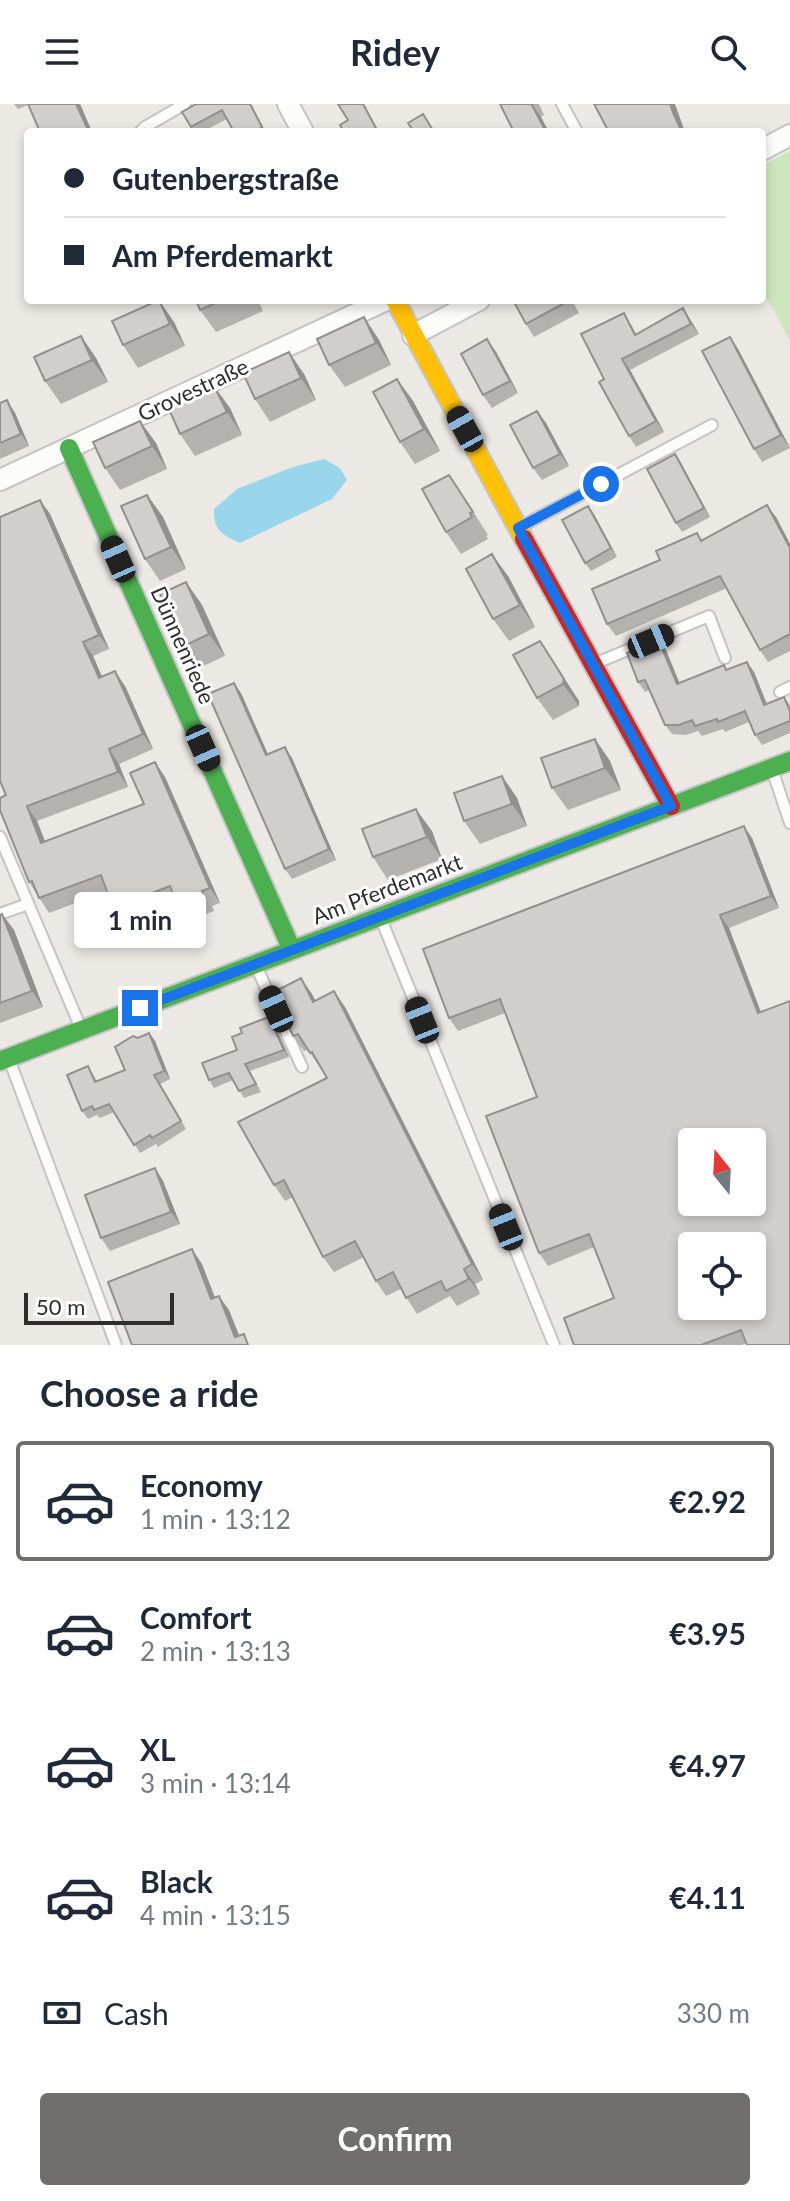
<!DOCTYPE html>
<meta charset="utf-8">
<style>
:root{--surface:#fff;--page:#f2f2f3;--text:#1f2937;--muted:#747a83;--line:#e0e1e3;--accent:#706f6e}
body{margin:0;font-family:Lato,sans-serif;background:var(--page);color:var(--text);height:100vh;display:flex;flex-direction:column;font-size:30px;white-space:nowrap}
*{box-sizing:border-box;margin:0}
p{font-size:26px;color:var(--muted)}
.icon{flex:none;width:44px;height:44px;fill:none;stroke:currentColor;stroke-width:2;stroke-linecap:round;stroke-linejoin:round}
.map{position:relative;height:1241px;overflow:hidden}
.side{display:flex;flex-direction:column;background:var(--surface);flex:1}
.side>*{flex:none}
.hud{position:absolute;left:24px;top:24px;width:742px;height:176px;border-radius:8px;box-shadow:0 4px 12px #0003;display:grid;align-content:center;height:176px;padding:0 40px;background:var(--surface)}
.needle{width:52px;rotate:342deg}
.tools{position:absolute;left:678px;top:1024px;display:grid;gap:16px}
.tools a{display:grid;place-items:center;width:88px;height:88px;border-radius:8px;background:var(--surface);box-shadow:0 4px 12px #0003;font-size:40px}
.scale{position:absolute;left:24px;bottom:20px;width:150px;box-sizing:border-box;padding-left:8px;border:4px solid #2e2e2e;border-top:0;font-size:22px;line-height:28px;white-space:nowrap;color:#2e2e2e;-webkit-text-stroke:6px #fff;paint-order:stroke}
.end{position:absolute;width:36px;height:36px;margin:-18px;border:10px solid #1a73e8;background:#fff;box-shadow:0 0 0 4px #fff}
.from{border-radius:50%}
.bubble{position:absolute;height:56px;border-radius:8px;background:var(--surface);box-shadow:0 4px 12px #0003;font-size:26px;font-weight:700;line-height:56px;text-align:center}
.car{position:absolute;width:24px;height:48px;margin:-24px -12px;border-radius:10px;box-shadow:0 0 6px 2px #0007;background:linear-gradient(#222 24%,#8ab4d8 0 40%,#222 0 76%,#8ab4d8 0 86%,#222 0)}
.hud b{display:flex;align-items:center;gap:28px;height:76px;font-size:30px}
.hud b+b{border-top:2px solid var(--line)}
.hud i{width:20px;height:20px;background:var(--text)}
ul{padding:0;list-style:none}
li{display:flex;align-items:center;gap:24px;height:120px;margin:0 16px 12px;padding:0 24px;border:4px solid transparent;border-radius:8px}
li div{flex:1}
li b{display:block;font-size:30px}
li em{font-style:normal;font-weight:700}
li.selected{border-color:var(--accent)}
li>.icon{width:72px;height:72px;stroke-width:1.5}
h2{padding:0 40px;font-size:36px;line-height:96px}
.pay{display:flex;align-items:center;gap:20px;height:88px;padding:0 40px;font-size:30px}
.pay p{margin-inline-start:auto}
.primary-button{display:flex;gap:16px;margin-top:auto;padding:16px 40px}
.primary-button a{flex:1;height:92px;border-radius:8px;background:var(--accent);color:#fff;font-size:32px;font-weight:700;line-height:92px;text-align:center}
header{display:flex;justify-content:space-between;align-items:center;height:104px;padding:0 40px;background:var(--surface);font-size:36px;font-weight:700}
.map>svg:first-child{display:block}
</style>
<header><svg class="icon" aria-label="menu" viewBox="0 0 24 24"><path d="M4 6h16M4 12h16M4 18h16"/></svg>Ridey<svg class="icon" aria-label="search" viewBox="0 0 24 24"><circle cx="10" cy="10" r="6"/><path d="M15 15l6 6"/></svg></header>
<div class="map">
<svg width="790" height="1241" viewBox="0 0 790 1241">
<rect width="100%" height="100%" fill="#ece8e4"/>
<!-- green -->
<path fill="#cee6be" d="M790 47V237L762 185V62Z"/>
<!-- water -->
<path fill="#99d6ec" d="M324 355 340 364 347 376 332 395 240 439C222 431 213 426 214 405L237 385 293 363Z"/>
<g fill="none" stroke-linecap="round" stroke-linejoin="round">
<!-- lane casing -->
<g stroke="#c5c4c5" stroke-width="14">
<path id="lane" d="M562 0 577 28
M140 28 145 23 185 0
M520 423 712 321
M594 560 709 512 725 554
M780 588 790 583
M773 668 790 719
M0 733 80 922
M0 810 28 800
M381 815 554 1241
M256 862 302 963
M9 955 116 1241"/>
</g>
<!-- street casing -->
<g stroke="#c5c4c5" stroke-width="24">
<path id="street" d="M288 0 303 28
M762 46 790 31
M413 231 479 196
M0 376 386 196"/>
</g>
<!-- fast casing -->
<g stroke="#c5c4c5" stroke-width="22">
<path id="fast" d="M69 344 292 846
M0 957 790 657"/>
</g>
<!-- slow casing -->
<g stroke="#c5c4c5" stroke-width="22">
<path id="slow" d="M395 196 524 435"/>
</g>
<!-- jam casing -->
<g stroke="#c5c4c5" stroke-width="22">
<path id="jam" d="M524 435 671 702"/>
</g>
<!-- lane -->
<use href="#lane" stroke="#fcfcfb" stroke-width="10"/>
<!-- street -->
<use href="#street" stroke="#fcfcfb" stroke-width="20"/>
<!-- fast -->
<use href="#fast" stroke="#4caf50" stroke-width="18"/>
<!-- slow -->
<use href="#slow" stroke="#ffc107" stroke-width="18"/>
<!-- jam -->
<use href="#jam" stroke="#c62828" stroke-width="18"/>
</g>
<!-- wall -->
<path fill="#b4b1af" d="M14 0H80L92 28H40L28 1 18 5Z
M196 0H251L266 28H234L227 15 202 28H194L191 23Z
M500 0H539L544 11 541 13Z
M196 196H258L263 207 216 228 200 206Z
M513 196H572L579 209 534 233 526 220Z
M683 204 699 230 630 266 664 328 636 343 629 332 604 275 631 220 636 230Z
M364 213 379 236 391 261 345 283 329 261Z
M174 218 185 242 138 264 123 241Z
M81 232 96 254 108 278 61 300 45 277Z
M730 233 738 245 790 344 762 358 754 345Z
M487 235 496 248 518 289 492 304 483 291Z
M304 270 316 296 270 318 255 295Z
M397 275 413 297 440 347 415 360 400 338Z
M0 299 15 309 29 342 0 355Z
M230 304 242 331 195 352 180 330Z
M537 307 546 319 569 362 542 376 533 364Z
M156 339 167 365 120 386 105 364Z
M675 350 681 359 710 413 682 428 676 419Z
M147 391 163 413 186 465 160 477 145 455Z
M464 393 488 431 486 432 488 435 461 450 446 428Z
M40 396 50 410 109 545 93 552 102 573 125 582 153 645 119 660 128 683 37 717 45 737 144 700 165 673 220 799 212 802 214 807 188 817 176 798 123 818 113 804 107 787 49 809 29 778 6 691Z
M588 402 617 453 591 467 585 459Z
M776 413 790 440V547L768 558 760 546 727 484 616 532 607 520 660 456 702 436Z
M508 472 535 523 509 537 493 515Z
M186 478 202 501 225 552 199 564 184 542Z
M540 537 579 597V602L553 616 537 594Z
M659 537 666 546 679 579 724 561 727 566 754 568 767 600 784 593 790 601V629L762 641 755 631 749 618 725 628 723 625 702 632 698 627 686 631 672 630 665 621 650 586 645 588 638 578Z
M241 589 268 650 292 654 336 756 292 775 285 765Z
M595 635 610 657 621 686 568 706 552 684Z
M502 672 517 694 527 722 480 740 464 717Z
M432 727 442 755 388 776 373 753Z
M752 734 779 804 729 824 761 908 746 1239 742 1241H574L614 1194 594 1143 548 1162 539 1149 537 993 505 909 458 927 449 914Z
M0 811 14 826 43 903 0 919Z
M301 874 315 896 345 903 483 1176 475 1180 480 1190 457 1202 450 1192 417 1210 401 1185 386 1192 376 1177 364 1153 334 1168 323 1153 293 1093 285 1097 274 1081 327 974 308 946 304 947 293 932Z
M269 913 274 920 289 953 250 967 261 988 244 994 233 976 214 984 209 976 237 946 242 929Z
M149 929 155 937 170 975 160 980 186 1025 158 1043 156 1040 140 1049 114 1008 100 1014 97 1011 88 1015 82 1007 88 962 97 977 125 966 138 934Z
M155 1064 163 1077 180 1120 110 1147 101 1134Z"/>
<!-- shaded-wall -->
<path fill="#92908e" d="M76 0H80L92 28H89Z
M363 0H364L379 28H378Z
M670 0H675L685 28H682L674 11Z
M532 1 541 13 549 28H546Z
M159 196 174 218 185 242 170 220Z
M683 204 690 215 699 230 691 220Z
M364 213 379 236 391 261 376 239Z
M81 232 96 254 108 278 92 256Z
M730 233 738 245 790 344 781 331Z
M487 235 496 248 518 289 510 277Z
M289 248 304 270 316 296 301 274Z
M622 255 630 266 664 328 656 317Z
M397 275 413 297 440 347 424 325Z
M214 282 230 304 242 331 227 308Z
M7 296 15 309 29 342 21 330Z
M537 307 546 319 569 362 560 350Z
M140 317 156 339 167 365 152 342Z
M675 350 681 359 710 413 704 404Z
M147 391 163 413 186 465 171 443Z
M40 396 50 410 109 545 99 531Z
M767 401 776 413 790 440V444Z
M588 402 594 410 617 453 611 444Z
M492 450 508 472 535 523 520 501Z
M186 478 202 501 225 552 209 530Z
M540 537 579 597V602L563 580Z
M659 537 666 546 684 590 677 580Z
M83 538 93 552 109 589 99 574Z
M747 558 754 568 771 611 764 601Z
M115 567 125 582 153 645 143 630Z
M234 579 241 589 273 662 266 651Z
M595 635 610 657 621 686 605 664Z
M285 643 292 654 336 756 329 745Z
M109 645 119 660 128 683 118 668Z
M155 658 165 673 220 799 210 784Z
M502 672 517 694 527 722 512 700Z
M27 702 37 717 51 753 41 739Z
M416 705 432 727 442 755 427 733Z
M744 722 752 734 779 804 771 792Z
M2 810 14 826 43 903 32 887Z
M720 811 729 824 766 922 758 909Z
M301 874 312 890 324 913 313 898Z
M334 887 345 903 483 1176 472 1160Z
M269 913 274 920 289 953 284 946Z
M149 929 155 937 170 975 164 967Z
M155 1064 163 1077 180 1120 171 1108Z
M192 1145 202 1160 221 1209 211 1195Z
M464 1165 475 1180 480 1190 469 1175Z
M219 1192 229 1206 243 1241 235 1233Z"/>
<!-- building -->
<path fill="#d1cecb" stroke="#92908e" stroke-width="2" fill-rule="evenodd" d="M28 0H76L89 28H40Z
M196 0H250L262 23 254 28H234L222 6 191 23 182 8Z
M338 0H363L378 28H344L340 21 348 16Z
M500 0H534L532 1 546 28H514Z
M594 0H670L674 11 682 28H609Z
M423 10 434 28H414L408 19Z
M159 196 170 220 123 241 112 217Z
M196 196H222L200 206Z
M513 196H570L526 220Z
M683 204 691 220 622 255 656 317 629 332 599 278 604 275 581 230 624 209 635 231Z
M364 213 376 239 329 261 317 235Z
M81 232 92 256 45 277 34 253Z
M730 233 781 331 754 345 702 247Z
M487 235 510 277 483 291 461 250Z
M289 248 301 274 255 295 243 269Z
M397 275 424 325 400 338 373 288Z
M214 282 227 308 180 330 168 303Z
M7 296 21 330 0 339V299Z
M537 307 560 350 533 364 510 321Z
M140 317 152 342 105 364 93 338Z
M675 350 704 404 676 419 647 365Z
M449 371 473 408 470 409 472 413 446 428 422 385Z
M147 391 171 443 145 455 121 402Z
M40 396 99 531 83 538 99 574 115 567 143 630 109 645 118 668 27 702 41 739 144 700 130 669 155 658 210 784 202 787 204 792 178 802 170 782 113 804 101 771 39 794 32 777 29 778 0 706V694L6 691 0 677V413Z
M767 401 790 444V530L760 546 720 472 607 520 592 485 660 456 656 447 697 429 701 437Z
M588 402 611 444 585 459 562 416Z
M492 450 520 501 493 515 466 465Z
M186 478 209 530 184 542 160 490Z
M540 537 564 575 563 580 537 594 513 551Z
M659 537 677 580 724 561 726 566 747 558 764 601 784 593 790 607V617L755 631 745 607 718 618 717 615 695 622 692 616 679 621H665L645 576 638 578 627 549Z
M234 579 266 651 285 643 329 745 285 765 208 590Z
M595 635 605 664 552 684 541 654Z
M502 672 512 700 464 717 454 689Z
M416 705 427 733 373 753 362 725Z
M744 722 771 792 720 811 758 909 790 897V1241H747L741 1226 701 1241H574L564 1214 614 1194 589 1130 539 1149 486 1012 537 993 500 895 449 914 423 845ZM692 1038H752V1098H692ZM692 1142H752V1202H692Z
M2 810 32 887 0 899V811Z
M301 874 313 898 334 887 472 1160 464 1165 469 1175 446 1187 441 1177 406 1194 393 1168 376 1177 355 1137 323 1153 284 1076 274 1081 238 1018 327 974 312 948 310 949 298 930 293 932 274 888Z
M269 913 284 946 245 960 256 980 239 987 229 969 209 976 202 959 237 946 232 933 242 929 240 924Z
M149 929 164 967 154 971 181 1017 152 1034 150 1031 134 1041 109 1000 94 1006 92 1002 82 1007 67 971 88 962 95 978 125 966 115 943 133 932 138 934Z
M155 1064 171 1108 101 1134 85 1091Z
M192 1145 211 1195 219 1192 235 1233 244 1230 248 1241H132L108 1178Z"/>
<g fill="none" stroke-linecap="round" stroke-linejoin="round">
<!-- route -->
<path stroke="#1a73e8" stroke-width="10" d="M140 904 671 702 518 424 601 380"/>
</g>
<g text-anchor="middle" stroke-width="6" stroke-linejoin="round" paint-order="stroke">
<!-- street labels -->
<g font-size="22" fill="#2e2e2e" stroke="#fff">
<text transform="translate(193 286) rotate(-25)" y="8">Grovestraße</text>
<text transform="translate(183 541) rotate(66)" y="8">Dünnenriede</text>
<text transform="translate(387 785) rotate(-21)" y="8">Am Pferdemarkt</text>
</g>
</g>
</svg>
<div class="tools">
<a><svg class="needle" viewBox="-14 -14 28 28"><path d="M0-13l5 13h-10z" fill="#e53935"/><path d="M0 13l5-13h-10z" fill="#747a83"/></svg></a>
<a><svg class="icon" aria-label="locate" viewBox="0 0 24 24"><circle cx="12" cy="12" r="6"/><path d="M12 2v4M12 18v4M2 12h4M18 12h4"/></svg></a>
</div>
<div class="scale">50 m</div>
<i class="end from" style="left:601px;top:380px"></i>
<i class="end" style="left:140px;top:904px"></i>
<div class="bubble" style="left:74px;top:788px;width:132px">1 min</div>
<i class="car" style="left:465px;top:325px;rotate:331deg"></i>
<i class="car" style="left:118px;top:455px;rotate:336deg"></i>
<i class="car" style="left:651px;top:537px;rotate:67deg"></i>
<i class="car" style="left:203px;top:644px;rotate:156deg"></i>
<i class="car" style="left:276px;top:905px;rotate:336deg"></i>
<i class="car" style="left:422px;top:916px;rotate:338deg"></i>
<i class="car" style="left:506px;top:1123px;rotate:338deg"></i>
<div class="hud">
<b><i class="from"></i>Gutenbergstraße</b>
<b><i></i>Am Pferdemarkt</b>
</div>
</div>
<section class="side">
<h2>Choose a ride</h2>
<ul>
<li class="selected"><svg class="icon" aria-label="car" viewBox="0 0 24 24"><path d="M5 17H2v-5l4-1 3-4h7l3 4 3 1v5h-3M9 17h6M6 11h13"/><circle cx="7" cy="17" r="2"/><circle cx="17" cy="17" r="2"/></svg><div><b>Economy</b><p>1 min · 13:12</p></div><em>€2.92</em></li>
<li><svg class="icon" aria-label="car" viewBox="0 0 24 24"><path d="M5 17H2v-5l4-1 3-4h7l3 4 3 1v5h-3M9 17h6M6 11h13"/><circle cx="7" cy="17" r="2"/><circle cx="17" cy="17" r="2"/></svg><div><b>Comfort</b><p>2 min · 13:13</p></div><em>€3.95</em></li>
<li><svg class="icon" aria-label="car" viewBox="0 0 24 24"><path d="M5 17H2v-5l4-1 3-4h7l3 4 3 1v5h-3M9 17h6M6 11h13"/><circle cx="7" cy="17" r="2"/><circle cx="17" cy="17" r="2"/></svg><div><b>XL</b><p>3 min · 13:14</p></div><em>€4.97</em></li>
<li><svg class="icon" aria-label="car" viewBox="0 0 24 24"><path d="M5 17H2v-5l4-1 3-4h7l3 4 3 1v5h-3M9 17h6M6 11h13"/><circle cx="7" cy="17" r="2"/><circle cx="17" cy="17" r="2"/></svg><div><b>Black</b><p>4 min · 13:15</p></div><em>€4.11</em></li>
</ul>
<div class="pay"><svg class="icon" aria-label="cash" viewBox="0 0 24 24"><path d="M3 7h18v10H3z"/><circle cx="12" cy="12" r="2"/></svg>Cash<p>330 m</p></div>
<div class="primary-button"><a>Confirm</a></div>
</section>
